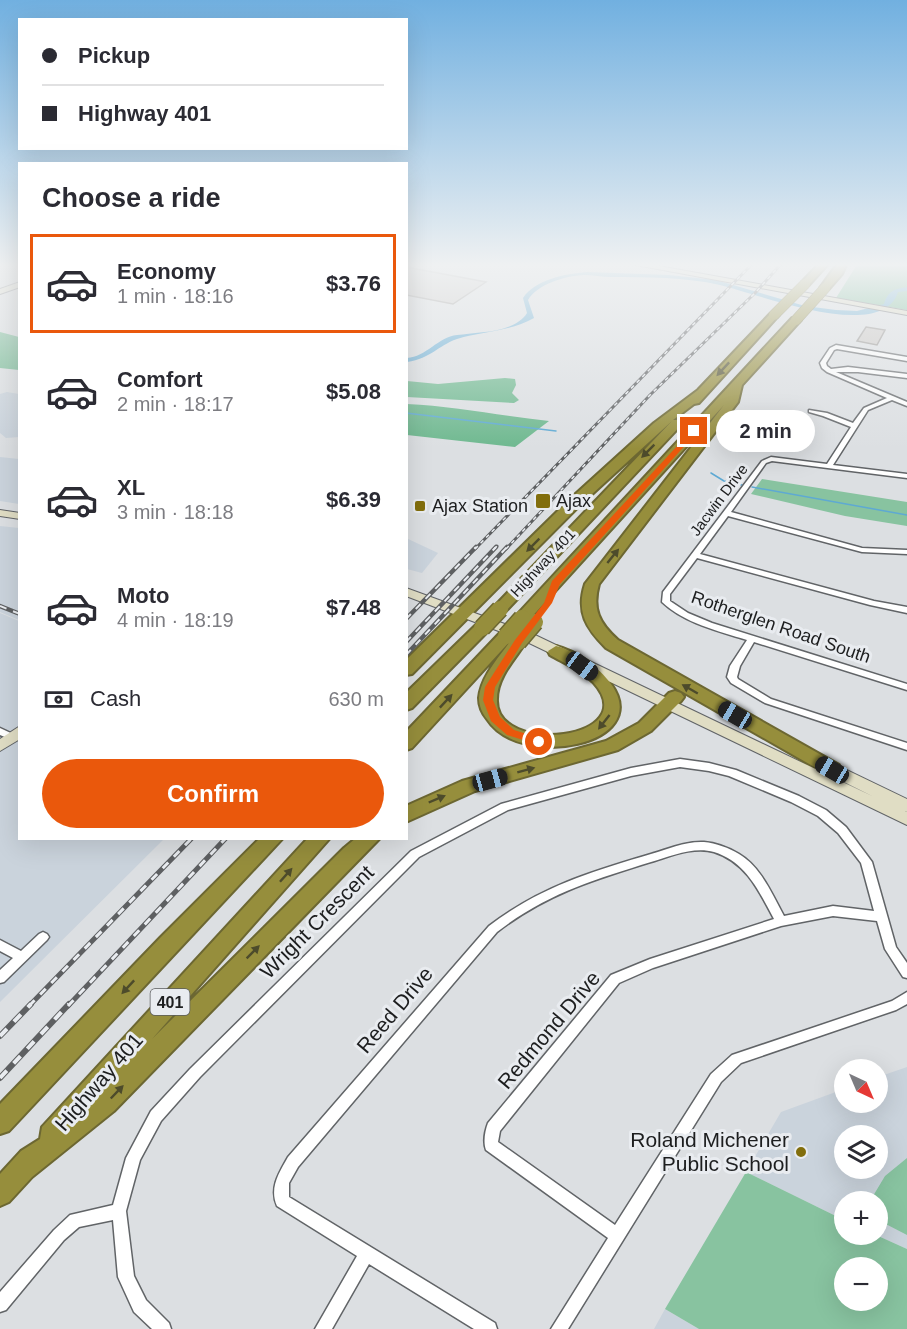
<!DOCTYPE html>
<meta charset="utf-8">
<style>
:root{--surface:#fff;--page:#f2f2f3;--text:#2b2b33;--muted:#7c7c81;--line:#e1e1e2;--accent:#ea580c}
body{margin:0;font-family:Helvetica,sans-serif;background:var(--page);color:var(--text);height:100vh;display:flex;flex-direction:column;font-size:22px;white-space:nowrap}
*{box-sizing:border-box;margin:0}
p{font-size:20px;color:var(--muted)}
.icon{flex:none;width:33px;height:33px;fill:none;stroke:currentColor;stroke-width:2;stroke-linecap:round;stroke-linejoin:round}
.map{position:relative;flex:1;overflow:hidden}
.side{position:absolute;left:18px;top:162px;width:390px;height:678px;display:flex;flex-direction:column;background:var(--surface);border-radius:0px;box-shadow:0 6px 24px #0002}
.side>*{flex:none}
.hud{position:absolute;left:18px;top:18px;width:390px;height:132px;border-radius:0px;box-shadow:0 6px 24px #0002;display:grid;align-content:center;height:132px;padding:0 24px;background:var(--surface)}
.needle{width:39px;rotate:136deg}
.buttons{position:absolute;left:834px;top:1059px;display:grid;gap:12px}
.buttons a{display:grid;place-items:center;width:54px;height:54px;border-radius:50%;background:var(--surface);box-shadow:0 6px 24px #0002;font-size:30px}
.end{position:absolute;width:27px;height:27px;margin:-14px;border:8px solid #ea580c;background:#fff;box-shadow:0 0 0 3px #fff}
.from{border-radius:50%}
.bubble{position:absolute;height:42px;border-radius:21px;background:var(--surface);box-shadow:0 6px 24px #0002;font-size:20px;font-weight:700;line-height:42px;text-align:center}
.car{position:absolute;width:18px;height:36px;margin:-18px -9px;border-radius:8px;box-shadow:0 0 4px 2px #0007;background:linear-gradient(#222 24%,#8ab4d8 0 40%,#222 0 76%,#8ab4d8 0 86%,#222 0)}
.hud b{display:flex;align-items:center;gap:21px;height:57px;font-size:22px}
.hud b+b{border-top:2px solid var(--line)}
.hud i{width:15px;height:15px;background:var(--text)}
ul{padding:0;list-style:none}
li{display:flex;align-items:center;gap:18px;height:99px;margin:0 12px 9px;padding:0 12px;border:3px solid transparent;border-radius:0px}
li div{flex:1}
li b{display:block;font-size:22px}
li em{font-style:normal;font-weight:700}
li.current{border-color:var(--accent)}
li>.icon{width:54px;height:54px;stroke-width:1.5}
h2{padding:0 24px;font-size:27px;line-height:72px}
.pay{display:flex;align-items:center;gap:15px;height:66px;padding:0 24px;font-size:22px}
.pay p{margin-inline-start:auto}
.action{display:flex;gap:12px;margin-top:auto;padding:12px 24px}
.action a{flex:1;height:69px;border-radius:36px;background:var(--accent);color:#fff;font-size:24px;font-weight:700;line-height:69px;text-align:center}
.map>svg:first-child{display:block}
</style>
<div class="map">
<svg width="907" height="1329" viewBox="0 0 907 1329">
<rect width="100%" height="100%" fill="#dcdfe2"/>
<!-- built -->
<path fill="#cad3dc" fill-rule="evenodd" d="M7 392 19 394V437L6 438 0 433V394Z
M0 457 19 459V504L0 501Z
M0 526 19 528V610L16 609 19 611V620L0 612Z
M406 538 438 553 422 573 407 569Z
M0 613 19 621 20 838 164 839 0 1002Z
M907 1067V1249L876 1235 878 1234V1202H844V1220L746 1172 781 1112 844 1089V1102H878V1077ZM844 1136H878V1168H844Z
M665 1309 699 1329H654Z"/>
<!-- green -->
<path fill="#88c3a0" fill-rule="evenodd" d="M762 479 907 502V526L845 516 751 494Z
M907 1158V1235L878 1220V1202L870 1201 885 1176Z
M746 1172 844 1220V1234L876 1235 907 1249V1329H699L665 1309ZM844 1268H878V1300H844Z"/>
<!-- forest -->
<path fill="#6eb88f" d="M858 263H907V310L836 298Z
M0 332 19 337V370L0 368Z
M505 378 515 379 516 385 512 393 519 400 514 403 407 397V381L438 384Z
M407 404C454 406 501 416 549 421L515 447 407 435Z"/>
<!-- water -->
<path fill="#5ea9d3" d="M587 272 669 275 716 280 805 306 836 310 857 311 884 304C888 291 894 289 907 287V291L898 292C882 344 755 293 720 285 685 277 647 277 611 277 602 277 593 275 584 275 564 276 538 284 528 300L534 318C509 332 483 331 457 339 437 346 432 358 407 362V358C426 357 438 337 457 335 477 332 515 333 527 313L523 298C536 279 565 274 587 272Z"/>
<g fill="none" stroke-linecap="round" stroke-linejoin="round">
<!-- stream -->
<path stroke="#5ea9d3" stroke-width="1.5" d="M406 413 556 431
M711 473 724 481 742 485
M752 487 907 515"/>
</g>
<!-- building -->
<path fill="#cac6c3" stroke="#918e8b" stroke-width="1.5" d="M406 267 486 282 453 304 406 295Z
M866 327 885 330 877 345 857 341Z"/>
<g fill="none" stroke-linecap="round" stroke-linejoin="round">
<!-- street casing -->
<g stroke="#616467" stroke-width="3">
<path id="street" d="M836 345 907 357V361L837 349 834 350 826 363 827 366 831 369 848 367 907 374V378L858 372H836L907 402V406L892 400 868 410 833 465 907 474V478L772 461 766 463 731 512 862 548 907 550V554L862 552 728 516 700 554 874 601 907 607V613L870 605 697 558 670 594V601L688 613 712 623 907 684V690L754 642 740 666 737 677 738 679 771 699 907 743V750L765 703 731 683 727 677 730 666 747 640C718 631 684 623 662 602L663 592 762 461 771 457 827 464 851 427 823 416 809 412V410L827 413 853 423 864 408 887 398 827 372 822 368 820 363 830 348Z
M0 728 15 735 17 737 15 739 12 740 0 735Z
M680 759 709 763 736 770 799 796 826 810 846 827 872 862 896 947 907 963V978L903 977 885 949 877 921 833 916 781 926 653 968 619 983 500 1131 498 1142 615 1225 711 1074 732 1055 892 1001 907 992V1004L896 1010 741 1063 721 1082 568 1329H551L608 1238 486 1150C483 1142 485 1131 488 1123L611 975 650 959 774 919C759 891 746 862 714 852 694 846 671 856 651 862 593 880 546 894 497 932L298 1167 289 1183V1197L495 1323 497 1329H474L369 1264 332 1329H315L357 1256 277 1206C269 1188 279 1173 288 1157L489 926C540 887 590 872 651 854 668 849 686 841 704 842 716 843 729 848 739 854 761 867 772 894 784 916L833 906 874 911 861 863 838 833 818 816 791 802 729 776 709 771 680 767 631 776 508 810 419 857 200 1077 161 1121 140 1160 126 1211 134 1276 146 1300 169 1323 171 1329H152L134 1312 118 1277 113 1220 79 1227 64 1240 6 1310 0 1312V1292L54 1230 70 1215 113 1205 126 1158 151 1111 190 1069 411 851 501 804 631 768Z
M43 932 47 934 49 937 47 940 4 982 0 983V970L13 958 0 951V940L21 951 39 934Z"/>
</g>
<!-- secondary casing -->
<g stroke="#616467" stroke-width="2">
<path id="secondary" d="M625 263H642L907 311V315Z
M20 282V287L0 294V289Z
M0 510 20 513V519L0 516Z
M406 588 535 635 872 796 818 769 815 765 818 761H828L907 799V812L905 811 907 812V825L525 641 406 596Z
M20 726V739L0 751V739Z"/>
</g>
<!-- highway casing -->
<g stroke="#6c6732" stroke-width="4">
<path id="highway" d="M820 263H829L808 286H802V282Z
M838 263H847L842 274 828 290H822L820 288Z
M771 313 779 315 699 403 694 404 673 420H681L683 423 505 612 500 614 492 609 672 421 579 506 412 674 406 675V660L569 500 654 423 698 390Z
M792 318 801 320 742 385 738 402 599 584C592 609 599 623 618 640L839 765 841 770 839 775 832 777 606 648C586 628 576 612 585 584L724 405 528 621 522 623 514 618Z
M482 623 490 628 488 631 412 708 406 710V693L476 625Z
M506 631 514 636 512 639 412 748 406 750V732L500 633Z
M518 637 526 642C515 659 497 677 497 699 494 757 646 740 593 682 581 670 564 663 550 655L548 651 556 646C576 651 599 667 611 684 655 745 520 771 487 719 482 713 479 706 479 698 481 676 500 656 512 639Z
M675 691 681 693 684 697 681 701 651 731 618 750 475 791 406 822V806L462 781 606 741 639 723 669 693Z
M260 838H283L9 1131 0 1134V1104L160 938Z
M308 838H330L152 1039 344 848 356 838H380L114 1111 32 1177 9 1202 0 1206V1174L21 1151 40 1139 42 1127Z"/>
</g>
<!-- street -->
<use href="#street" fill="#fff" fill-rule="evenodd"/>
<!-- secondary -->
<use href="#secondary" fill="#e0ddc4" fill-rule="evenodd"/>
<!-- highway -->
<use href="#highway" fill="#968e3c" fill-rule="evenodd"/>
<!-- rail-far3 casing -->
<g stroke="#5e6062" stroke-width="3">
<path id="rail-far3" d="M475 549 753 263
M494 549 497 546
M506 549 650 395 755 293 782 263"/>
</g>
<!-- rail-far2 casing -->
<g stroke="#5e6062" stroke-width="4.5">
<path id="rail-far2" d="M0 606 20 614
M406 619 476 547
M406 642 496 547
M406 655 507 547"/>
</g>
<!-- rail-far1 casing -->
<g stroke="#5e6062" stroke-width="5">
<path id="rail-far1" d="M29 1006 192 838
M68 1006 226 838"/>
</g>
<!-- rail casing -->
<g stroke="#5e6062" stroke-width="6">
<path id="rail" d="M0 1036 31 1004
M0 1078 69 1004"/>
</g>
<!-- rail-far3 -->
<use href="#rail-far3" stroke="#e9ecf0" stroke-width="1.5" stroke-dasharray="4" stroke-linecap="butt"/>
<!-- rail-far2 -->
<use href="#rail-far2" stroke="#e9ecf0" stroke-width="2" stroke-dasharray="7" stroke-linecap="butt"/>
<!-- rail-far1 -->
<use href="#rail-far1" stroke="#e9ecf0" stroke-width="3" stroke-dasharray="8" stroke-linecap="butt"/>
<!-- rail -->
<use href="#rail" stroke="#e9ecf0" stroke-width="4" stroke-dasharray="10" stroke-linecap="butt"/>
<!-- highway-bridge-far1 casing -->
<g stroke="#6c6732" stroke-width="11" stroke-linecap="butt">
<path id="highway-bridge-far1" d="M774 315 805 284
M796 320 825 288"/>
</g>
<!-- highway-bridge casing -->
<g stroke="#6c6732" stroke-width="19" stroke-linecap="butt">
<path id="highway-bridge" d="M482 628 500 609
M506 636 522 618
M518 642 535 622"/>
</g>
<!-- highway-bridge-far1 -->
<use href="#highway-bridge-far1" stroke="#968e3c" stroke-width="10"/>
<!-- highway-bridge -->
<use href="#highway-bridge" stroke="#968e3c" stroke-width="16"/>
</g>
<!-- one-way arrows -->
<defs><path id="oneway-solid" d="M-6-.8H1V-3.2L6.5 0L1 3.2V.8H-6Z" transform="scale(1.5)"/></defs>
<g fill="#4d4b2b">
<use href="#oneway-solid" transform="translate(723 369) rotate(133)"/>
<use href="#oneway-solid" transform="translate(648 451) rotate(135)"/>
<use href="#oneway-solid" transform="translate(533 545) rotate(135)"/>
<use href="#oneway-solid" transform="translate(613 556) rotate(-51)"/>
<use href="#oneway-solid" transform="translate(690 689) rotate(-150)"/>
<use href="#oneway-solid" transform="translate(446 701) rotate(-47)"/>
<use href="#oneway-solid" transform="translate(604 722) rotate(128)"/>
<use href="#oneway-solid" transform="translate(526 770) rotate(-15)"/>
<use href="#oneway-solid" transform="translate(437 799) rotate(-23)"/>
<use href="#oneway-solid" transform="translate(286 875) rotate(-48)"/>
<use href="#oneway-solid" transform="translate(253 952) rotate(-45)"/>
<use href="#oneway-solid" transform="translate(128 987) rotate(133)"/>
<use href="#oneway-solid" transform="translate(117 1092) rotate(-46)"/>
</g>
<!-- sky -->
<linearGradient id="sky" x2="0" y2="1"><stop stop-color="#71b0e0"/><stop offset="0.59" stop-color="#eff1f2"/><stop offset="1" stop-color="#eff1f2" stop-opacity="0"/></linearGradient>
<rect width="907" height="449" fill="url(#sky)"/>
<!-- route -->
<path fill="#ea580c" d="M692 430 698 431 560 584 552 603 522 643 495 687 493 700 500 717 514 730 543 739V744L539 745 507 735 491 721 483 700 485 687 515 640 544 603 552 581Z"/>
<!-- markers -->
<g fill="#826e0c" stroke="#e9ecf0" stroke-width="2">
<rect x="535" y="493" width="16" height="16" rx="3"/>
<rect x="414" y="500" width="12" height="12" rx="3"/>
<circle cx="801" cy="1152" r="6"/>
</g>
<g text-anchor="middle" stroke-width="6" stroke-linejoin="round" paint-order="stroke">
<!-- far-street labels -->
<g font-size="15" fill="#1d1e1f" stroke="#e9ecf0">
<text transform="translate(719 500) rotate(-53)" y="5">Jacwin Drive</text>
<text transform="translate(543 563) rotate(-47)" y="5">Highway 401</text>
</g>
<!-- shield labels -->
<rect fill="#e9ecf0" stroke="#5a5c5e" stroke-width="1.5" x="150.5" y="989" width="39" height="26" rx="4.5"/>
<g font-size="16" font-weight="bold" fill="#1d1e1f">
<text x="170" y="1008">401</text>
</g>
<!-- poi labels -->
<g font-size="18" fill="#1d1e1f" stroke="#e9ecf0" text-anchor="start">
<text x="556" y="507">Ajax</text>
<text x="432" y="512">Ajax Station</text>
</g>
<!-- street labels -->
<g font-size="18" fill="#1d1e1f" stroke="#e9ecf0">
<text transform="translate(781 627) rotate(19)" y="6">Rotherglen Road South</text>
</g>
<!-- near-street labels -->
<g font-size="21" fill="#1d1e1f" stroke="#e9ecf0">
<text transform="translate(317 922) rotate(-45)" y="7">Wright Crescent</text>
<text transform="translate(395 1010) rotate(-50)" y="7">Reed Drive</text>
<text transform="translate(549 1030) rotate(-50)" y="7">Redmond Drive</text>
<text transform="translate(99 1082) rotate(-49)" y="7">Highway 401</text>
</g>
<!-- near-poi labels -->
<g font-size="21" fill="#1d1e1f" stroke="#e9ecf0" text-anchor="end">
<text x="789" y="1147">Roland Michener<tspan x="789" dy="24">Public School</tspan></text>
</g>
</g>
</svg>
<div class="buttons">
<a><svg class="needle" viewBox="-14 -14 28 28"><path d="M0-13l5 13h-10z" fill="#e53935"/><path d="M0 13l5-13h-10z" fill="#7c7c81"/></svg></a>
<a><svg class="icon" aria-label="layers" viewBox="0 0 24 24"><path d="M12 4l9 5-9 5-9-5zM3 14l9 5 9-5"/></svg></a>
<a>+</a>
<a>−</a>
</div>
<i class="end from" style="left:539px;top:742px"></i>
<i class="end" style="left:694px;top:431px"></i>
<div class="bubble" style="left:716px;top:410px;width:99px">2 min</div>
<i class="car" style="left:582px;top:666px;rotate:127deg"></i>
<i class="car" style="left:735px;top:715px;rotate:300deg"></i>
<i class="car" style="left:832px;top:770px;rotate:300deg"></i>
<i class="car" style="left:490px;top:780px;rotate:75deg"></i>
<div class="hud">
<b><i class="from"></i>Pickup</b>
<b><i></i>Highway 401</b>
</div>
<section class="side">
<h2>Choose a ride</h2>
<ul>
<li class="current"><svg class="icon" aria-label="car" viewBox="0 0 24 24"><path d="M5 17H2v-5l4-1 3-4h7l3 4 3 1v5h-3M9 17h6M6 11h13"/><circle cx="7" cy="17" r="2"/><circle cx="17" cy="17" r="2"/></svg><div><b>Economy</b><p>1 min · 18:16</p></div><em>$3.76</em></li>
<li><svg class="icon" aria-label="car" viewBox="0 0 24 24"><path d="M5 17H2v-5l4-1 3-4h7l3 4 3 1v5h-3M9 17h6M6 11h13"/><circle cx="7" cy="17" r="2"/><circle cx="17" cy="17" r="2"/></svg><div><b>Comfort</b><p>2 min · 18:17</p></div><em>$5.08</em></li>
<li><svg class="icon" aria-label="car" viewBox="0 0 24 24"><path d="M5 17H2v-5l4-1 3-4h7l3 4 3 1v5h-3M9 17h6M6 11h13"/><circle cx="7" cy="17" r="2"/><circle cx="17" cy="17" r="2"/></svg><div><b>XL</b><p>3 min · 18:18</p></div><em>$6.39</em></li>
<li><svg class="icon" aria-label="car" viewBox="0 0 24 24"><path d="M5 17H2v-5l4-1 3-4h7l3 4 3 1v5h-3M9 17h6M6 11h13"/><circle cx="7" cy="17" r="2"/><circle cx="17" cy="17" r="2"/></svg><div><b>Moto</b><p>4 min · 18:19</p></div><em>$7.48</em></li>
</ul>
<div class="pay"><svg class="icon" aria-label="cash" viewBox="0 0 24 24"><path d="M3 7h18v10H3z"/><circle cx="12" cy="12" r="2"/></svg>Cash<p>630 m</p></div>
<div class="action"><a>Confirm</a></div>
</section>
</div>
